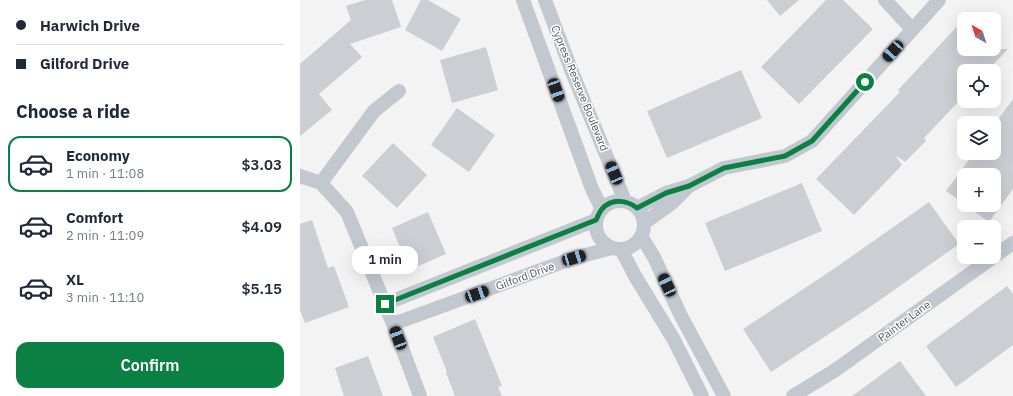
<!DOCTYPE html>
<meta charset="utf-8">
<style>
:root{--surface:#fff;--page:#f6f6f7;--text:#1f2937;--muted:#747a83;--line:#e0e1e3;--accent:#0b8043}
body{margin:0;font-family:"IBM Plex Sans",sans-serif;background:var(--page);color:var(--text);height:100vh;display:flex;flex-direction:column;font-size:15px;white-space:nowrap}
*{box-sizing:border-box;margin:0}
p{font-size:13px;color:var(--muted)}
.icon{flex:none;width:22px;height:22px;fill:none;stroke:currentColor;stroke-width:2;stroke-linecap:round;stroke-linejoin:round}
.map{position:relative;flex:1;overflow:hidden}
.sheet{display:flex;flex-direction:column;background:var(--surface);width:300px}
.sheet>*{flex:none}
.banner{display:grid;align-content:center;height:88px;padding:0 16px;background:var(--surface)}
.needle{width:26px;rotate:321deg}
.fabs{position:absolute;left:657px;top:12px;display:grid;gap:8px}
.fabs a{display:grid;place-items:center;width:44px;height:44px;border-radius:8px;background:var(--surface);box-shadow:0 4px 16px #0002;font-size:20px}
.end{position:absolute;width:18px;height:18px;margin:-9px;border:5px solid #0b8043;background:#fff;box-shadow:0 0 0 2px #fff}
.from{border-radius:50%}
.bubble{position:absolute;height:28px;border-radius:12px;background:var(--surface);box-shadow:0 4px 16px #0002;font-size:13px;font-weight:600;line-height:28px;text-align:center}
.car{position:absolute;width:12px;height:24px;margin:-12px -6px;border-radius:5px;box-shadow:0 0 3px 1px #0007;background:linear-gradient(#222 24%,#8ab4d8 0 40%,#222 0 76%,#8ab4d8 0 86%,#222 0)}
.banner b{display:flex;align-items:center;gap:14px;height:38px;font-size:15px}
.banner b+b{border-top:1px solid var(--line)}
.banner i{width:10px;height:10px;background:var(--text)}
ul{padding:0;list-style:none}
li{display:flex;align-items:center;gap:12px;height:56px;margin:0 8px 6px;padding:0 8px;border:2px solid transparent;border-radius:12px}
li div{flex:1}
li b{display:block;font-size:15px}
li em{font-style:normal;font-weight:600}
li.on{border-color:var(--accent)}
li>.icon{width:36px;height:36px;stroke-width:1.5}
h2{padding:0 16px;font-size:18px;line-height:48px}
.cta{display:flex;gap:8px;margin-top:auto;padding:8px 16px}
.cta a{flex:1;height:46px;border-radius:12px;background:var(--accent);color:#fff;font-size:16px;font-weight:600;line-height:46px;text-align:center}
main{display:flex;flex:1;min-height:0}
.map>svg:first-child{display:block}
</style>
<main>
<section class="sheet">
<div class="banner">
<b><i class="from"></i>Harwich Drive</b>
<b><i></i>Gilford Drive</b>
</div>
<h2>Choose a ride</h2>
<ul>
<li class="on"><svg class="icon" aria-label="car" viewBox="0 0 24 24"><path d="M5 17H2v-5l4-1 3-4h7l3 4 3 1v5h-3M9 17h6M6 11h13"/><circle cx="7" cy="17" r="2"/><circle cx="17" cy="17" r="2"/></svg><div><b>Economy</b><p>1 min · 11:08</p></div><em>$3.03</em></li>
<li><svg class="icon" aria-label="car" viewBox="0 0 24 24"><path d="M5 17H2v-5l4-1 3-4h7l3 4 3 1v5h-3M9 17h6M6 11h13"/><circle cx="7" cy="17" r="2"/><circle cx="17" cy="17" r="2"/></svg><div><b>Comfort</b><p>2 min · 11:09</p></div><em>$4.09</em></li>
<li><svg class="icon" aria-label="car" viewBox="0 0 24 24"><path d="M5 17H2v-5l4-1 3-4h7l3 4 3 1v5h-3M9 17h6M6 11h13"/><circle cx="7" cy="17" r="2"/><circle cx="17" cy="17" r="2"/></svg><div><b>XL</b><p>3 min · 11:10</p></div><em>$5.15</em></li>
</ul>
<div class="cta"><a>Confirm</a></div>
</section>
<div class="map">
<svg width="713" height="396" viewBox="0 0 713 396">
<rect width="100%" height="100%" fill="#f4f3f3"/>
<!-- building -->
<path fill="#cdced4" d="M65 0H92L101 27 50 44 62 57 19 94 32 110 0 136V64L51 20 46 6Z
M121 0H128L161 19 142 51 105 30Z
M467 0H499L480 16Z
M526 0H543L573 29 499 104 461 67Z
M664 19V49H708L687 71H664V96L624 138 626 141 605 162 595 155 602 165 554 215 516 179 600 92 598 90Z
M186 47 198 90 152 103 140 60Z
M441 70 462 118 367 158 347 111Z
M713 99V189L689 222 665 205H694V175H664V204L646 191 674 153H694V125Z
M157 108 195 135 169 172 131 145Z
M93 143 127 175 97 208 62 176Z
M502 183 522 231 425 271 405 223Z
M629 202 659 244 573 305 471 372 443 329 535 268Z
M128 212 146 254 109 270 92 228Z
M12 220 28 268 34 266 49 307 5 323 0 310V224Z
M707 286 713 294V345L656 387 626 346Z
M175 319 202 386 198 387 202 396H155L146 373 147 372 133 337Z
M68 356 83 396H44L35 368Z
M600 361 626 396H552Z"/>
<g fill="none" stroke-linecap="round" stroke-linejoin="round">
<!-- street -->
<path stroke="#c2c8d0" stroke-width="14" d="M223 0 292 189 302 209
M245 0 272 72 325 201
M585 0 612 29
M0 176 21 183 47 212 93 324 120 396
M21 183 74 111 99 91
M296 225a24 24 0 1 1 48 0a24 24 0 1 1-48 0Z
M337 208 366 193 389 186 424 168 485 156 512 141 639 0
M344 223 372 203 387 188
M341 236 354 257 380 314 424 396
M321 249 335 276 374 340 402 396
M85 304 296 220
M93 324 274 258 312 248
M493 396 534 371 713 243"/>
</g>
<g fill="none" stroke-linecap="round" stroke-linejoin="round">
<!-- route -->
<path stroke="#0b8043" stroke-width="5" d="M85 304 296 220C298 217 299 212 302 209 312 198 327 200 337 208L366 193 389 186 424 168 485 156 512 141 565 82"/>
</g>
<g text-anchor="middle" stroke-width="3" stroke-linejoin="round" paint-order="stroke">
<!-- street labels -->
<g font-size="11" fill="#4b535f" stroke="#fff">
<text transform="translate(280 88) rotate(68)" y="4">Cypress Reserve Boulevard</text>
<text transform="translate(225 276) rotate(-20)" y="4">Gilford Drive</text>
<text transform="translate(604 321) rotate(-36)" y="4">Painter Lane</text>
</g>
</g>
</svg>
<div class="fabs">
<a><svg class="needle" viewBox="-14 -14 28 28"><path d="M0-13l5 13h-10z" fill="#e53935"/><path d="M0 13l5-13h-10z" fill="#747a83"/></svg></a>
<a><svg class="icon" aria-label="locate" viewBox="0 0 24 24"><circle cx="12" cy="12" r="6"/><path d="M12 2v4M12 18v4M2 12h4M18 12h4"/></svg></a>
<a><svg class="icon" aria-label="layers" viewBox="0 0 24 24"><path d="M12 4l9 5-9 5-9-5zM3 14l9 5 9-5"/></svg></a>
<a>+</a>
<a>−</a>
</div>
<i class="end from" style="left:565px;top:82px"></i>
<i class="end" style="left:85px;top:304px"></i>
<div class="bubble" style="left:52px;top:246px;width:66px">1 min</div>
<i class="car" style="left:593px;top:51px;rotate:222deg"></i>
<i class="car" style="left:256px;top:90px;rotate:160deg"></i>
<i class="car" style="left:314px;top:173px;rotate:337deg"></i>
<i class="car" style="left:274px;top:258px;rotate:74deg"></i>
<i class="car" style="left:367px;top:285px;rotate:335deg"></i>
<i class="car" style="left:177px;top:294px;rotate:70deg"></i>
<i class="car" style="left:98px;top:338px;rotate:339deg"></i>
</div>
</main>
